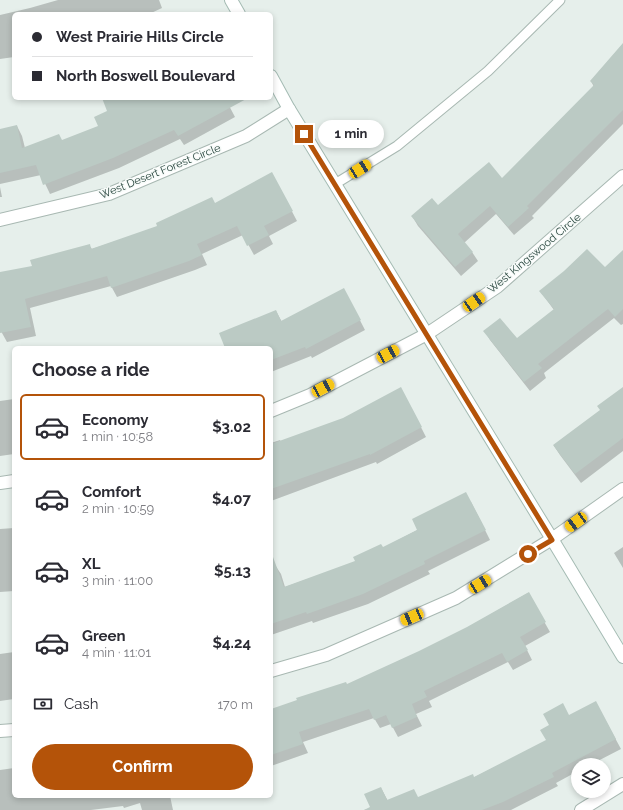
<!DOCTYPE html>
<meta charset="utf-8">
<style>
:root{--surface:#fff;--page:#f7f7f7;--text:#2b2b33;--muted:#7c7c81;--line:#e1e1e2;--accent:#b45309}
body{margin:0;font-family:Raleway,sans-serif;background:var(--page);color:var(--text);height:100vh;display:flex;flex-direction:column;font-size:15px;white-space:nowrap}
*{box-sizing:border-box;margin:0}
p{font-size:13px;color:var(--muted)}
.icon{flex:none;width:22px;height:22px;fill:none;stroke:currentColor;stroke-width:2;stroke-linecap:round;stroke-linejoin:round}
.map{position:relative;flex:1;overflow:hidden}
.side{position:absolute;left:12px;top:346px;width:261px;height:452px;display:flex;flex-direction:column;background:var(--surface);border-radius:6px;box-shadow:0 2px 6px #0003}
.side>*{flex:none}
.top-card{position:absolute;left:12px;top:12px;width:261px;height:88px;border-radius:6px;box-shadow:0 2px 6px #0003;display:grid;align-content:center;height:88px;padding:0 20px;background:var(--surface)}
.fabs{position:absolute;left:571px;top:758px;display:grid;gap:8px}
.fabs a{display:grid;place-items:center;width:40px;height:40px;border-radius:50%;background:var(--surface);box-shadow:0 2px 6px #0003;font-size:20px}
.end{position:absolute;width:18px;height:18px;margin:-9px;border:5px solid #b45309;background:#fff;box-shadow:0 0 0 2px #fff}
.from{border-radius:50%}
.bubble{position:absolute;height:28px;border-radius:14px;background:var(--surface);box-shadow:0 2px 6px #0003;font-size:13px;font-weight:700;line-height:28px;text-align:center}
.car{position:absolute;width:12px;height:24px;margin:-12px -6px;border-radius:5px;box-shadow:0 0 3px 1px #0007;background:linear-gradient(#f5c518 24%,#345 0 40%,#f5c518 0 76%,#345 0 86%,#f5c518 0)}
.top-card b{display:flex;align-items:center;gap:14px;height:38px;font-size:15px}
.top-card b+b{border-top:1px solid var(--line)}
.top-card i{width:10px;height:10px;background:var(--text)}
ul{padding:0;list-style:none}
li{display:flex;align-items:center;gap:12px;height:66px;margin:0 8px 6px;padding:0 12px;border:2px solid transparent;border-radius:6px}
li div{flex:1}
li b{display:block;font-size:15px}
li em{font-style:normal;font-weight:700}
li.current{border-color:var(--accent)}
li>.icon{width:36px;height:36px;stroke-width:1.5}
h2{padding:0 20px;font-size:18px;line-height:48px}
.pay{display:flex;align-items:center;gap:10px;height:44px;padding:0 20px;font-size:15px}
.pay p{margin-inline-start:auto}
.cta{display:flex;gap:8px;margin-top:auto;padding:8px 20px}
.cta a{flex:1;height:46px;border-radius:24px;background:var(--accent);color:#fff;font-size:16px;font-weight:700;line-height:46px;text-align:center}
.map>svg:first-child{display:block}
</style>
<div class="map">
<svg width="623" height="810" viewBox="0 0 623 810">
<rect width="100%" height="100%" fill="#e6efeb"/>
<!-- shadow -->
<path fill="#0003" d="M58 0H159L162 8 149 14H14V57L0 59V15L30 8Z
M623 44V124L532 216 534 218 514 235 496 214 464 243 472 252 478 261 461 276 418 226 412 216 438 207 502 179 594 87 591 81Z
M110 98H225L235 117 184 145 180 139 119 168 50 194 41 175 0 184V130L17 126 22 136 25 148 62 141 100 127 109 111Z
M277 183 297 221 269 236 273 244 254 255 243 235 202 254 207 265 195 270 117 297 111 286 30 308 36 336 7 342 2 333 0 329V274L33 267 89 245 92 249 159 227 215 204Z
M0 187 2 197H0Z
M623 252V324L621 325 614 318 544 373 546 378 530 391 490 340 485 331 516 340 554 310 540 291 605 269Z
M349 299 365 330 312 358 311 356 271 372V348H221L225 346 276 311 282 322Z
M623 388V451L581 483 560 455 554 446 601 410Z
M406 398 426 437 377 464 376 462 271 501V443L280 440 281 442Z
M14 399V454L0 456V401Z
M471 502 490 540 428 571 430 574 368 604 313 623 312 621 271 635V567L275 565 281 574 285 587 356 562Z
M14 528V591L0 592V529Z
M623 547V568L614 553Z
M528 593 550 632 525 646 532 660 513 670 508 662 429 701 432 707 416 714 422 726 398 737 391 724 380 728 374 718 303 742 308 753 271 766V710L347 685 419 652 467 628Z
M14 652V699L0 701V654Z
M601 712 621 749 590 765H578V771L556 783 558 786 511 810H364L371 808 381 788 388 801 418 798 473 778 547 741 570 716Z
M14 768V796H170L173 810H142L140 803 124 808 123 806 91 810H0V770Z"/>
<!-- building -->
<path fill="#bbcac4" d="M623 43V110L527 206 529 208 508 227 490 206 458 234 473 252 455 267 411 216 432 198 438 205 489 162 502 178 594 85 590 81Z
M102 98H248L178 136 174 130 113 158 43 185 36 165 0 173V129L17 125 22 148 59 134 62 140 98 126 94 117 107 111Z
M272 172 293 211 264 226 269 235 247 246 237 226 197 244 202 255 189 261 111 288 107 276 25 299 31 327 0 333V272L32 266 30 260 90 244 91 249 157 226 156 223 212 197 215 203Z
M587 249 605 267 623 250V309L615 317 608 309 538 364 542 368 524 382 483 331 500 318 517 338 554 309 539 291 564 271Z
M344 288 361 320 306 349 305 347 271 360V348H225L219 333 276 310 281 321Z
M401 387 422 427 370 455V454L271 489V444L343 418Z
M623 387V438L575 474 553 445 600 410 597 406Z
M466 492 486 530 424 561 425 564 363 594 307 614 306 612 271 624V558L273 557 284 587 355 561 353 557 381 544 383 547 417 530 412 519Z
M529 592 546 622 520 637 528 650 507 662 502 653 424 691 427 697 412 704 417 717 392 728 386 715 374 720 369 709 299 732 303 744 271 755V709L297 700 296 698 346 682 347 684 419 651 467 627Z
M596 701 616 739 552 773 554 777 503 802 482 810H364L370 807 364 794 381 787 387 800 414 789 418 797 473 774 474 777 546 740 540 730 549 725 543 714 563 703 569 715Z"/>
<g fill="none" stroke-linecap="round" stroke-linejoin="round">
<!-- lane casing -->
<g stroke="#a8b8b2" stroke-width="11">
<path id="lane" d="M335 184 397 146 488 71 560 0"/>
</g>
<!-- street casing -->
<g stroke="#a8b8b2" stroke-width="14">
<path id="street" d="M0 220 109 194 246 136 289 109
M271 411 310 395 427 334 497 287 623 176
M0 483 14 481
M271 671 326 655 456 598 552 539 623 489
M0 731 14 730
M581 810 623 784"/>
</g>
<!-- secondary casing -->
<g stroke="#a4bbb3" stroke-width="14">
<path id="secondary" d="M231 0 239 14
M271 76 289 109 552 539 623 657"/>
</g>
<!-- lane -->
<use href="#lane" stroke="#fff" stroke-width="9"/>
<!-- street -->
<use href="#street" stroke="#fff" stroke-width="12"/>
<!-- secondary -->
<use href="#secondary" stroke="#fff" stroke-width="12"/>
</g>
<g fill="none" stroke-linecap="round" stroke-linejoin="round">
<!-- route -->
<path stroke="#b45309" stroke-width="5" d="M304 134 552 540 528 554"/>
</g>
<g text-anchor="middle" stroke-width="3" stroke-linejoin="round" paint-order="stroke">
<!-- street labels -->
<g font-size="11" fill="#24423a" stroke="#f7fbf9">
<text transform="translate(160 171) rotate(-22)" y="4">West Desert Forest Circle</text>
<text transform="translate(534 253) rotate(-40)" y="4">West Kingswood Circle</text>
</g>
</g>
</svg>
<div class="fabs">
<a><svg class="icon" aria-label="layers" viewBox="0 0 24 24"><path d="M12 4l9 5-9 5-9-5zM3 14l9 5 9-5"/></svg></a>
</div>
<i class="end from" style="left:528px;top:554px"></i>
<i class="end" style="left:304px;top:134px"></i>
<div class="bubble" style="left:318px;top:120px;width:66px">1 min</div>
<i class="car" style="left:360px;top:169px;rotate:58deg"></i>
<i class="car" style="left:474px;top:302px;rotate:56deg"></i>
<i class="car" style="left:388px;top:354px;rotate:62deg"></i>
<i class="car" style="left:323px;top:388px;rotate:62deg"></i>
<i class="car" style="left:576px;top:522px;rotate:234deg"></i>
<i class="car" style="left:480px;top:584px;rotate:59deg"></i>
<i class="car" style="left:412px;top:617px;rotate:247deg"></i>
<div class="top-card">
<b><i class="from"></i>West Prairie Hills Circle</b>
<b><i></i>North Boswell Boulevard</b>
</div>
<section class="side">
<h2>Choose a ride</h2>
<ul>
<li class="current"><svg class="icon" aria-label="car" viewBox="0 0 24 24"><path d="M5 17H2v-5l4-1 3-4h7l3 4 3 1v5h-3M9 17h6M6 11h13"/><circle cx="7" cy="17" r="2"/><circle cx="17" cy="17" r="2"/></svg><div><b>Economy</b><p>1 min · 10:58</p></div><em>$3.02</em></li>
<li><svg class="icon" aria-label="car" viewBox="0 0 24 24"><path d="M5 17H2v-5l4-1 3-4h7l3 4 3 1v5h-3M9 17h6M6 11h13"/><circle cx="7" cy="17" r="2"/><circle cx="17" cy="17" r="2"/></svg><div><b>Comfort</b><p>2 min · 10:59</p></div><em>$4.07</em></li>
<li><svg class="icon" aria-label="car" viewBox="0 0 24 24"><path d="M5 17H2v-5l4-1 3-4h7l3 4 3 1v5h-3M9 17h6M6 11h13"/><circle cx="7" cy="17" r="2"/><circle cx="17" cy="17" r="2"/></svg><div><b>XL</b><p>3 min · 11:00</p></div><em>$5.13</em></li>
<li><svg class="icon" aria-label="car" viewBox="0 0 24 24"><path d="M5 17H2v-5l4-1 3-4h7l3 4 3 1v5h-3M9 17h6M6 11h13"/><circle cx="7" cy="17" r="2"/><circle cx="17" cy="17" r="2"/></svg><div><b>Green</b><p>4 min · 11:01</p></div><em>$4.24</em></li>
</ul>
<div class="pay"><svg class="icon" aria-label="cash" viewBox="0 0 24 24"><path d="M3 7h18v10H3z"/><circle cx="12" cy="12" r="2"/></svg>Cash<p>170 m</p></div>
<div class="cta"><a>Confirm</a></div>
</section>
</div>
